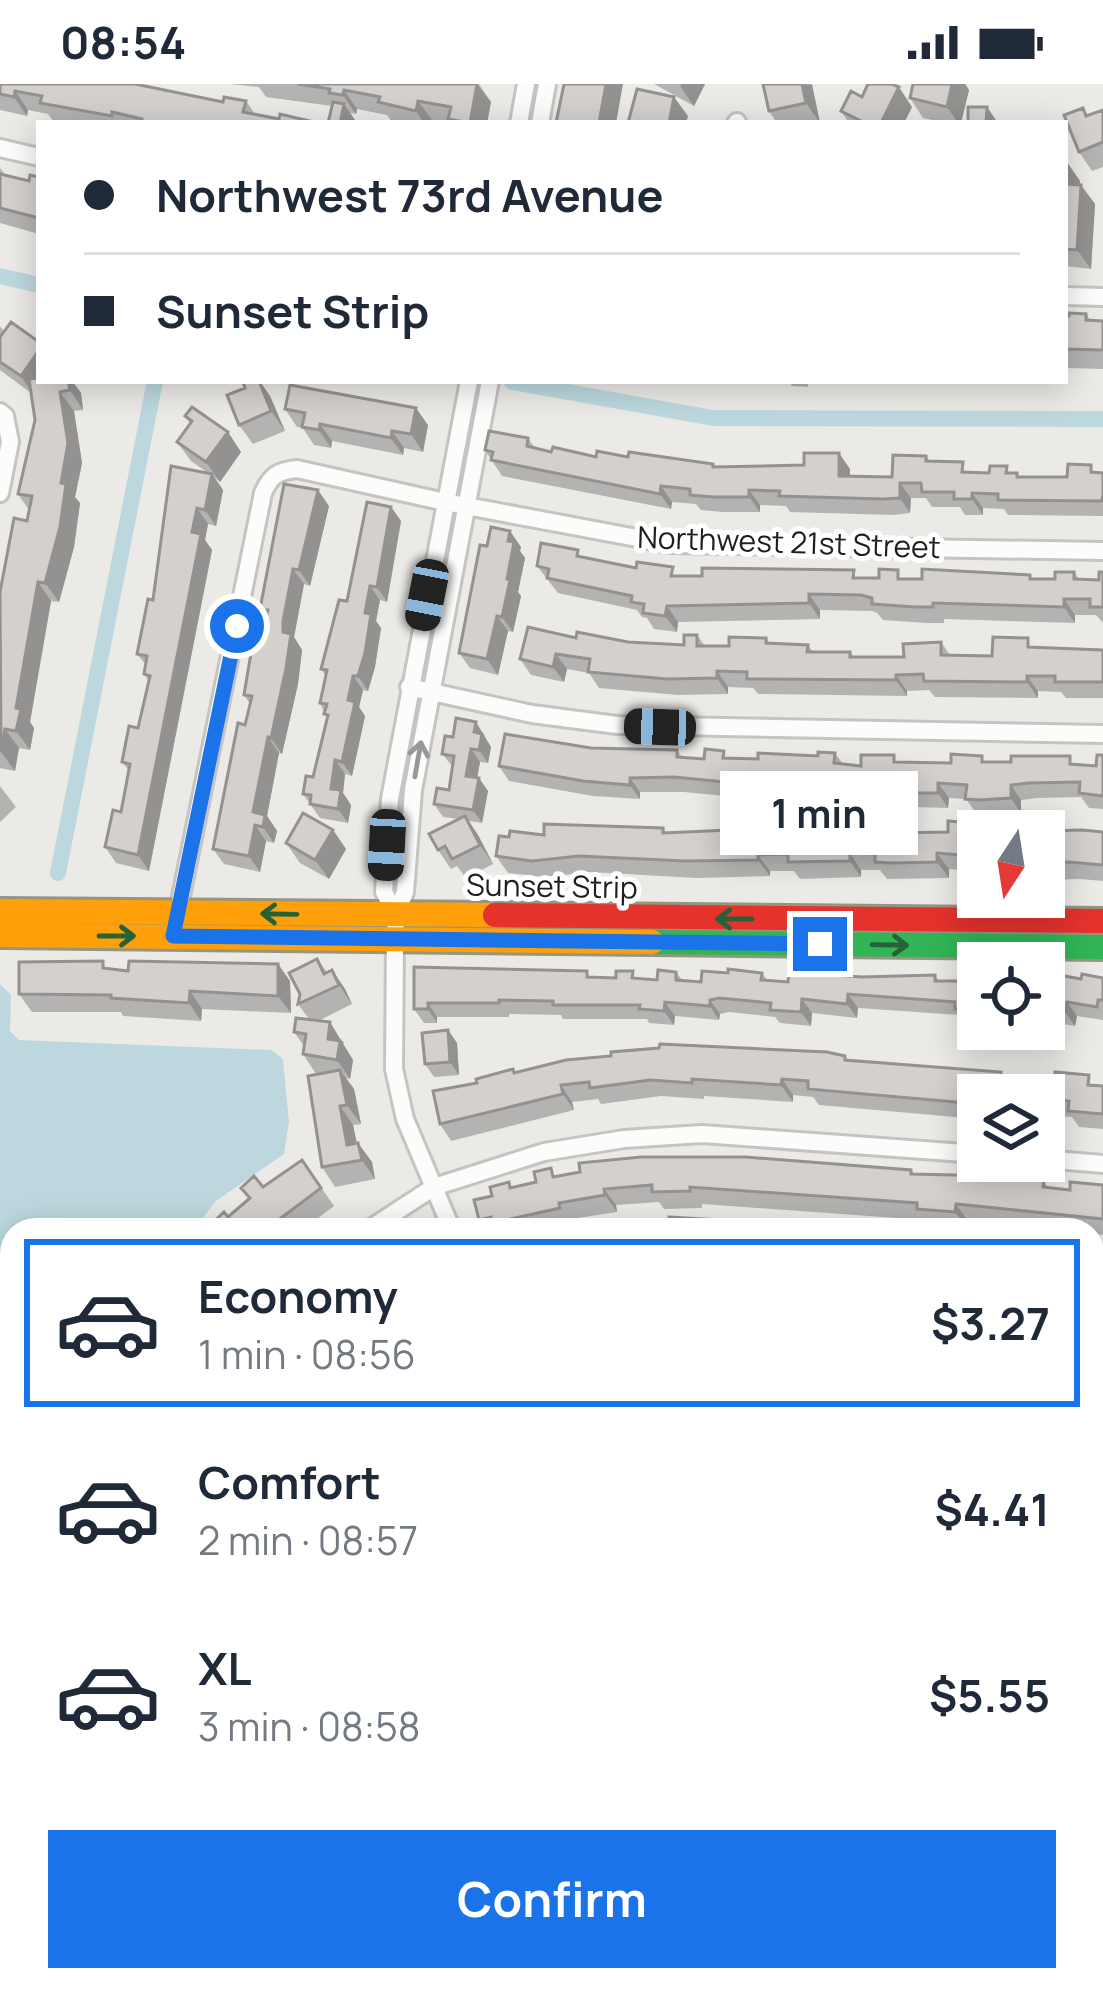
<!DOCTYPE html>
<meta charset="utf-8">
<style>
:root{--surface:#fff;--page:#f6f6f7;--text:#1f2937;--muted:#747a83;--line:#e0e1e3;--accent:#1a73e8}
body{margin:0;font-family:Manrope,sans-serif;background:var(--page);color:var(--text);height:100vh;display:flex;flex-direction:column;font-size:45px;white-space:nowrap}
*{box-sizing:border-box;margin:0}
p{font-size:39px;color:var(--muted)}
.icon{flex:none;width:66px;height:66px;fill:none;stroke:currentColor;stroke-width:2;stroke-linecap:round;stroke-linejoin:round}
.map{position:relative;flex:1;overflow:hidden}
.details{position:absolute;left:0px;top:1134px;width:1104px;height:774px;display:flex;flex-direction:column;background:var(--surface);border-radius:36px 36px 0 0;box-shadow:0 6px 30px #0003}
.details>*{flex:none}
.hud{position:absolute;left:36px;top:36px;width:1032px;height:264px;border-radius:0px;box-shadow:0 6px 30px #0003;display:grid;align-content:center;height:264px;padding:0 48px;background:var(--surface)}
.needle{width:78px;rotate:192deg}
.fabs{position:absolute;left:957px;top:726px;display:grid;gap:24px}
.fabs a{display:grid;place-items:center;width:108px;height:108px;border-radius:0px;background:var(--surface);box-shadow:0 6px 30px #0003;font-size:60px}
.end{position:absolute;width:54px;height:54px;margin:-27px;border:15px solid #1a73e8;background:#fff;box-shadow:0 0 0 6px #fff}
.from{border-radius:50%}
.bubble{position:absolute;height:84px;border-radius:0px;background:var(--surface);box-shadow:0 6px 30px #0003;font-size:39px;font-weight:700;line-height:84px;text-align:center}
.car{position:absolute;width:36px;height:72px;margin:-36px -18px;border-radius:15px;box-shadow:0 0 9px 3px #0007;background:linear-gradient(#222 24%,#8ab4d8 0 40%,#222 0 76%,#8ab4d8 0 86%,#222 0)}
.hud b{display:flex;align-items:center;gap:42px;height:114px;font-size:45px}
.hud b+b{border-top:3px solid var(--line)}
.hud i{width:30px;height:30px;background:var(--text)}
ul{padding:21px 0 0;list-style:none}
li{display:flex;align-items:center;gap:36px;height:168px;margin:0 24px 18px;padding:0 24px;border:6px solid transparent;border-radius:0px}
li div{flex:1}
li b{display:block;font-size:45px}
li em{font-style:normal;font-weight:700}
li.selected{border-color:var(--accent)}
li>.icon{width:108px;height:108px;stroke-width:1.5}
.primary-button{display:flex;gap:24px;margin-top:auto;padding:24px 48px}
.primary-button a{flex:1;height:138px;border-radius:0px;background:var(--accent);color:#fff;font-size:48px;font-weight:700;line-height:138px;text-align:center}
.status{display:flex;justify-content:space-between;align-items:center;height:84px;padding:0 60px;background:var(--surface);direction:ltr}
.status svg{height:33px;fill:currentColor}
.map>svg:first-child{display:block}
</style>
<div class="status"><b>08:54</b><svg viewBox="0 0 49 12"><path d="M0 12V9h3v3zM5 12V6h3v6zM10 12V3h3v9zM15 12V0h3v12zM26 1h20v11H26zM47 4h2v5h-2z"/></svg></div>
<div class="map">
<svg width="1103" height="1908" viewBox="0 0 1103 1908">
<rect width="100%" height="100%" fill="#eceae7"/>
<!-- grass -->
<path fill="#dae8c7" d="M1092 1392 1103 1393V1908H190L202 1896H1092Z"/>
<!-- water -->
<path fill="#bcd8de" d="M0 900 11 911 10 947 19 956 271 966 283 975 289 1038 284 1070 216 1117 193 1146H12V1375L0 1391Z"/>
<g fill="none" stroke-linecap="round" stroke-linejoin="round">
<!-- canal -->
<path stroke="#bcd8de" stroke-width="16" d="M0 192 39 201
M512 298 713 334 1103 335
M58 789 155 297"/>
<!-- lane casing -->
<g stroke="#c5c4c3" stroke-width="15">
<path id="lane" d="M0 1905 3 1908"/>
</g>
<!-- street casing -->
<g stroke="#c5c4c3" stroke-width="22">
<path id="street" d="M519 39 526 0
M540 39 547 0
M736 39 737 38
M0 64 39 73
M1065 212 1103 213
M0 328 5 332 10 358 0 409
M409 603 532 630 617 641 1103 650
M396 831 384 808 390 715 469 297
M173 852 263 409C271 391 278 387 297 385L445 418 669 460 1103 467
M1044 1075 1103 1080
M368 1146 434 1103 544 1068 624 1055 702 1050 978 1070
M452 1146 405 1035 394 985 395 855 396 831 405 808 413 706 490 297
M1092 1280 1103 1281
M0 1604 12 1596
M33 1908 45 1896
M516 1908 524 1896"/>
</g>
<!-- fast casing -->
<g stroke="#959580" stroke-width="30">
<path id="fast" d="M652 858 1103 863"/>
</g>
<!-- slow casing -->
<g stroke="#959580" stroke-width="30">
<path id="slow" d="M0 827 495 831
M0 851 652 858"/>
</g>
<!-- jam casing -->
<g stroke="#959580" stroke-width="30">
<path id="jam" d="M495 831 1103 837"/>
</g>
<!-- lane -->
<use href="#lane" stroke="#fcfcfb" stroke-width="9"/>
<!-- street -->
<use href="#street" stroke="#fcfcfb" stroke-width="16"/>
<!-- fast -->
<use href="#fast" stroke="#30b455" stroke-width="24"/>
<!-- slow -->
<use href="#slow" stroke="#ff9f0a" stroke-width="24"/>
<!-- jam -->
<use href="#jam" stroke="#e5322d" stroke-width="24"/>
</g>
<!-- wall -->
<path fill="#b5b3b1" d="M0 0 223 18 246 17 255 30 318 39H58L54 38 48 30 28 26 27 32 0 26Z
M230 0H479L491 18 487 39H447L432 36 431 39H397L392 38 387 31 357 25 356 30 350 29 357 39 332 22 266 13 259 3Z
M654 0H705L694 22Z
M763 0H812L820 39H777L769 27Z
M913 0H965L969 6 961 39H947L923 34 910 14Z
M862 13 912 23 904 39H849L841 27Z
M1083 24 1088 31 1103 26V83L1092 87 1079 68Z
M1065 77 1080 97V101L1095 120 1091 185 1065 182Z
M0 84 6 92 29 97 39 93V150L0 139Z
M1086 230 1090 236 1103 237V285L1065 284V232Z
M0 242 39 297H72L81 309 83 326 74 327 82 379 75 413 80 419 74 463 59 518 51 517 30 638 34 644 30 666 19 664 15 687 0 684V508L27 437 29 426 18 410 35 336 31 309 0 286Z
M247 297H260L270 312 285 347 253 360 239 341Z
M789 297H808V303L792 302Z
M285 325 428 341 423 368 404 364 403 371 332 357 331 364 314 361 302 343H297Z
M185 332 241 368 220 398 215 394 223 406 216 442 208 440 205 456 212 466 149 787 116 779 105 763 121 728 129 687 122 678 138 644 149 597 144 590 146 581 137 570 153 516 208 389 191 377 177 358 190 340Z
M528 354 535 364 551 368 596 373H628L713 380 716 383 850 385V392L892 393 926 372 930 377 970 388 1011 389 1020 393H1067L1103 389V432L1008 431 1004 425 983 424V431H965L960 423H932L926 414H911L910 429 893 431 790 428 786 422 760 421V428H723L701 426 696 420 672 418 671 425 502 392 485 366Z
M329 422 310 502 304 500 294 553 302 566 298 600 282 670 279 669 267 732 277 747 274 759 266 757 260 788 224 780 213 765 250 620 244 611 262 553 266 533 260 525Z
M391 423 401 437 387 518 380 516 376 537 381 544 375 583 368 607 363 606 359 623 365 632 352 692 345 690 343 709 351 721 348 739 320 734 303 710 313 693 327 634 320 619 326 592 321 585 347 517Z
M487 462 521 463 520 467 525 474 518 508 521 512 513 548 508 547 498 591 470 584 459 569Z
M583 474 679 492 1055 495 1074 488 1079 495 1099 496 1103 488V539L1096 531H1075V539L944 535V539H927L883 536 877 529 872 527 820 526V535L678 538 677 548 654 545 647 534 642 533 637 526 558 509 537 482Z
M697 551 705 562H729L766 554 770 559 808 561 813 568H850L854 573H904L941 558 950 571 992 572 1034 563 1103 566V614H1066L1061 608 1038 607V614L935 613 929 606 907 607V612L758 610 753 604 728 603V610L678 611 599 604 589 589 567 585 564 598 531 591 520 575 576 554 684 561Z
M485 651 484 653 491 663 488 679 480 678 477 694 488 707 482 739 468 737 478 751 493 780 466 794 457 782 451 785 438 766 458 735 443 733 434 720 449 706 453 683 442 670 453 653Z
M591 664 677 666 682 673 704 675 818 672 835 669 843 680 861 682 899 678 1096 682 1103 671V725L1089 724 1081 713 1038 714 1021 716V729L990 730 976 729 966 715 949 714 948 724 915 723 905 710H885V722L859 724 834 721 829 715 775 709 766 710V716L684 708H640V715L593 712 509 697 499 682Z
M0 702 16 723 0 738Z
M742 737 750 747 900 749 978 747V796L974 795 968 787 949 785V794L887 795 880 786H861V793L800 795 794 787H770V792L696 794 590 788 544 793 508 789 496 772 509 753 663 744 667 749 729 746Z
M333 746 346 765 329 795 300 779 286 759Z
M1044 747 1103 748V797L1080 795 1044 796Z
M317 875 327 888 332 886 345 905 352 920 318 937 344 958 343 961 353 976 350 995 346 994 354 1005 361 1040 353 1041 357 1059 372 1078 375 1095 335 1103 322 1083 316 990 303 970 304 962 294 948 309 935 298 920Z
M278 880 290 897 291 929 202 925 201 937 123 932 121 928H32L19 910 108 884 128 887Z
M414 883 657 896 676 888 682 896 701 898 728 889H762L767 896 788 898 861 893 935 891 939 897H963L978 890V939H964L959 931 858 924 857 934 812 929 811 942 780 939 775 933 729 928 720 930 719 936 675 932 674 941 649 939 647 935H563L561 931 509 930V933H437V939H424L414 925Z
M1103 894V936L1077 932 1075 942 1044 937V901L1051 902 1081 895Z
M448 946 457 959 459 991 434 993 425 980Z
M848 976 1001 988 1006 995 1054 1001 1103 1002V1045L1079 1043 1072 1033 1055 1032 1053 1041 1044 1040V1011H978V1035L819 1021 813 1013 793 1011V1018L704 1012V1015L661 1012 601 1020 598 1015 572 1018 574 1026 451 1057 440 1040 516 989Z
M302 1076 334 1122 302 1146H205L228 1133 249 1115 241 1104 263 1103Z
M911 1086 914 1090 1044 1097 1048 1104 1070 1106 1103 1101V1151L1092 1150V1146H1055L968 1137 967 1144 929 1142 924 1136 702 1120V1124L664 1125 659 1118 616 1121 617 1128 571 1135 572 1140 548 1146H486L479 1136 492 1112 509 1098 512 1103 557 1092Z
M1092 1170 1103 1171V1246L1092 1245Z
M1092 1293 1103 1294V1375L1092 1374Z
M12 1756V1867L7 1871 0 1865V1768Z
M53 1896H174L162 1908H40Z"/>
<!-- shaded-wall -->
<path fill="#949290" d="M477 0 491 18 487 39H470Z
M606 0H623L616 39H599Z
M682 0H705L694 22 680 2Z
M802 0 812 1 820 39 806 19Z
M952 0H965L969 6 961 39H958L947 23Z
M899 3 912 23 904 39H881Z
M344 6 357 25 356 30 343 11Z
M15 7 28 26 27 32 14 13Z
M674 13 688 32 686 39H669Z
M418 17 432 36 431 39H424L416 27Z
M344 20 357 39H340Z
M987 23 998 39H986Z
M1067 78 1080 97 1078 119 1065 100Z
M1081 101 1095 120 1091 185 1077 166Z
M39 266V297L34 312 21 292Z
M68 297H72L81 309 83 326 70 306Z
M259 297 270 312 285 347 271 327Z
M60 308 74 327 82 379 75 413 80 419 74 463 59 518 45 499 61 399Z
M416 324 428 341 423 368 411 350Z
M320 340 332 357 331 364 319 346Z
M392 347 404 364 403 371 391 354Z
M228 348 241 368 220 398 206 378Z
M839 369 850 385V407L839 392Z
M212 390 223 406 216 442 205 426Z
M900 399 911 414 910 429 900 414Z
M661 402 672 418 671 425 660 410Z
M318 406 329 422 310 502 299 486Z
M749 406 760 421V428L749 413Z
M972 409 983 424V431L972 415Z
M391 423 401 437 387 518 377 503Z
M197 424 208 440 205 456 212 466 149 787 138 771Z
M510 447 521 463 520 467 525 474 518 508 521 512 513 548 502 533Z
M293 485 304 500 294 553 302 566 298 600 282 670 271 654 283 537Z
M38 498 51 517 30 638 34 644 30 666 16 647V624Z
M370 502 380 516 376 537 381 544 375 583 368 607 358 592 365 529Z
M809 510 820 526V535L809 519Z
M1064 515 1075 531V539L1064 523Z
M667 522 678 538 677 548 665 532Z
M497 532 508 547 498 591 487 575Z
M556 570 567 585 564 598 553 583Z
M717 587 728 603V610L717 594Z
M896 591 907 607V612L896 596Z
M353 592 363 606 359 623 365 632 352 692 342 678 348 616Z
M1027 592 1038 607V614L1027 598Z
M476 638 491 663 488 679 479 666 474 648Z
M5 645 19 664 15 687 1 668Z
M268 653 279 669 267 732 277 747 274 759 253 728Z
M471 665 480 678 475 705 466 692Z
M335 676 345 690 343 709 351 721 348 739 338 725 331 705Z
M479 694 488 707 482 739 473 726Z
M630 694 640 708V715L630 701Z
M756 695 766 710V716L756 701Z
M875 695 885 710V722L875 707Z
M938 699 949 714 948 724 938 709Z
M1011 701 1021 716V729L1011 714Z
M465 732 478 751 493 780 480 761Z
M255 741 266 757 260 788 249 772Z
M333 746 346 765 329 795 315 776Z
M850 769 861 786V793L850 777Z
M937 769 949 785V794L937 778Z
M758 771 770 787V792L758 776Z
M278 880 290 897 291 929 278 912Z
M332 886 345 905 352 920 339 901Z
M190 907 202 925 201 937 189 919Z
M848 910 858 924 857 934 847 920Z
M802 915 812 929 811 942 801 928Z
M710 916 720 930 719 936 710 922Z
M665 918 675 932 674 941 664 927Z
M1067 918 1077 932 1075 942 1065 928Z
M428 919 437 933V939L428 925Z
M330 938 353 976 350 995 337 976 328 955Z
M448 946 457 959 459 991 450 978Z
M340 986 354 1005 361 1040 347 1021Z
M782 995 793 1011V1018L781 1001Z
M561 1001 572 1018 574 1026 563 1010Z
M1044 1017 1055 1032 1053 1041 1044 1028Z
M340 1022 353 1041 360 1076 347 1061Z
M358 1059 372 1078 375 1095 362 1076Z
M604 1105 616 1121 617 1128 605 1111Z
M956 1120 968 1137 967 1144 955 1128Z
M7 1508 12 1515V1538L0 1555V1519Z
M2 1655 12 1670V1676L0 1691V1657Z"/>
<!-- building -->
<path fill="#d3d0ce" stroke="#949290" stroke-width="3" d="M0 0H135L223 18 224 13 246 17 243 28 279 35 280 30 318 39H142V35L112 28V32L40 19 42 12 15 7 14 13 0 10Z
M298 0H477L470 39 448 35 451 23 418 17 416 27 378 18 380 13 344 6 343 11 329 9 330 5Z
M564 0H606L599 39H556Z
M763 0H802L806 19 769 27Z
M868 0H892L899 3 881 39H865L841 27 851 7 862 13Z
M913 0H952L947 23 910 14Z
M637 5 674 13 669 39H628Z
M333 18 344 20 340 39H328Z
M968 23H987L986 39H968Z
M1083 24 1086 32 1103 26V58L1079 68 1064 31Z
M0 90 29 97 30 91 39 93V134L0 124Z
M1065 100 1081 101 1077 166 1065 165Z
M1069 229 1086 230V236L1103 237V266L1065 265V232H1069Z
M11 238 39 258V266L21 292 0 278V253Z
M39 294V297H68L70 306 60 308 68 359 61 399 66 400 60 443 45 499 38 498 16 624 21 625 16 647 5 645 1 668 0 508 14 434 27 437 32 412 18 410 35 336 29 295Z
M247 297H259L271 327 239 341 227 311 245 304 243 298Z
M290 301 416 324 411 350 392 347 391 354 320 340 319 346 302 343 305 329 285 325Z
M192 323 228 348 206 378 177 358 192 337 185 332Z
M489 347 528 354 527 362 551 368 553 363 596 373 597 367 628 373 629 368 713 380V383L804 381V369H839V392L892 393 893 371 926 372V377L963 378 962 388 989 389 990 382H1007L1006 389H1017V393H1067L1068 380 1091 381V388L1103 389V410L1102 417 998 416V410L972 409V415H954V408H922L921 399H900V414L883 415 779 412 780 407 749 406V413H713L690 411V405L661 402 660 410 491 376 493 368 485 366Z
M171 382 212 390 205 426 197 424 192 448 201 450 138 771 105 763 113 726 121 728 130 680 122 678 129 642 138 644 150 592 144 590 147 572 137 570 148 515 153 516Z
M284 400 318 406 299 486 293 485 283 537V548L291 550 286 584 271 654 268 653 253 728 265 731 263 743 255 741 249 772 213 765 238 639 245 641 252 612 244 611 254 551 262 553 268 526 260 525Z
M367 418 391 423 377 503 370 502 365 529 371 530 365 569 358 592H353L348 616 355 618 342 678 335 676 331 705 341 706 338 725 310 720 311 711 303 710 306 692 313 693 328 631 324 630 327 620 320 619 327 586 321 585 339 516 347 517Z
M491 443 510 447 508 457 514 458 507 495 510 496 502 533 497 532 487 575 459 569 480 461 487 462Z
M541 459 578 466 577 472 636 484 637 478 673 483 671 492H702V484L854 486 853 494H879V485L898 486V495H922V485L1030 491V495H1055V488H1074V495L1099 496V488H1103V523H1090V515H1064V523L933 519V523H916L872 520V514L861 511 809 510V519L667 522 665 532 643 529 644 520 631 518 632 512 547 494 549 485 537 482Z
M528 543 576 554 577 548 628 558 684 561V551H697V562H729V553L766 554V559L808 561 807 568H850V573H904L903 560 941 558V571L992 572 993 553 1028 554V563L1103 566V598H1055V592H1027V598L924 597 923 590 896 591V596L747 595V588L717 587V594L667 595 588 588 590 575 556 570 553 583 520 575Z
M456 634 476 638 474 648 482 650 479 666 471 665 466 692 479 694 473 726 434 720 437 704 449 706 454 672 442 670 445 652 453 653Z
M505 650 591 664 677 666V673L704 675 705 665 724 667 723 674 758 675V669L818 672V668L835 669 834 679 861 682V671H894V678L951 679V670L982 672V678H1011V672H1070V680L1096 682 1097 671H1103V712L1079 709 1080 698 1028 699 1011 701V714L979 716 965 715 967 701 938 699V709H905V695H875V707L849 709 823 706 824 700 765 695H756V701L674 693 630 694V701L583 697 499 682Z
M303 729 333 746 315 776 286 759Z
M465 732 480 761 452 775 445 762 438 766 429 750Z
M729 737H742V748L815 743 859 745V738L893 739V749L948 748V737L983 740V746L1016 747H978V780L962 779 963 771 937 769V778L892 779 875 778V770L850 769V777L788 778V770L758 771V776L685 777 579 772 532 777 496 772 499 752 509 753 510 747 544 751V740L663 744V749L729 746Z
M1082 746 1103 748V781L1069 778 1044 779V747Z
M317 875 324 890 332 886 339 901 298 920 300 910 289 889Z
M103 877V884L128 887 129 877 278 880V912L190 907 189 919 111 914V911L19 910V878Z
M414 883 587 887V893L616 894V887H633L632 894 657 896 658 886 676 888V896L701 898 702 887 728 889V885L762 889 761 896 788 898 789 887 861 893 935 891V897H963V890H978V917H972V925H955V918L848 910 847 920 802 915 801 928 770 926 771 919 719 914 710 916V922L665 918 664 927 639 925 640 921H553V917L499 916V919H428V925H414Z
M1053 890 1081 895 1082 890 1103 894V916H1098L1097 923 1067 918 1065 928 1044 925V901L1051 902Z
M296 934 330 938 328 955 340 957 337 976 303 970 306 950 294 948Z
M448 946 450 978 425 980 422 949Z
M660 960 827 968 845 972V976L1001 988 1000 995 1054 1001 1055 988 1089 991 1088 1001 1103 1002V1030L1068 1027 1069 1017 1044 1015V1011H978V1020L808 1005V997L782 995 781 1001 692 995V999L650 996 590 1004 589 998 561 1001 563 1010 440 1040 433 1007 477 999 476 995 513 985 514 989 566 976 611 972V968L659 964Z
M340 986 347 1021 340 1022 347 1061 358 1059 362 1076 322 1083 308 992Z
M641 1073H746L911 1086V1090L998 1092 1044 1097 1043 1103 1070 1106V1098L1103 1101V1135L956 1120 955 1128 917 1125V1119L690 1103V1107L652 1108V1101L604 1105 605 1111 559 1119 560 1124 492 1139 491 1133 479 1136 474 1116 492 1112 490 1103 509 1098 510 1104 536 1098 534 1088 551 1084 553 1093 580 1088 579 1079Z
M302 1076 321 1104 265 1146H205L224 1128 228 1133 250 1114 241 1104 254 1092 263 1103Z
M669 1133 738 1137 799 1146H581L669 1139Z
M1092 1170 1103 1171V1226L1092 1225Z
M1092 1293 1103 1294V1351L1092 1350Z
M12 1451V1512L7 1508 0 1519V1462L2 1464Z
M1 1622 12 1630 10 1661 2 1655 0 1657Z
M12 1756V1823L0 1835V1768Z
M53 1896H131L119 1908H40Z"/>
<!-- one-way arrows -->
<defs><path id="oneway-shaft" d="M-6 0H5M1.5-3L5.5 0L1.5 3" fill="none" stroke-width="1.6" stroke-linecap="round" stroke-linejoin="round" transform="scale(3)"/></defs>
<use stroke="#989898" href="#oneway-shaft" transform="translate(418 675) rotate(-80)"/>
<g stroke="#266237">
<use href="#oneway-shaft" transform="translate(279 830) rotate(-179)"/>
<use href="#oneway-shaft" transform="translate(734 835) rotate(-180)"/>
<use href="#oneway-shaft" transform="translate(117 852)"/>
<use href="#oneway-shaft" transform="translate(890 861) rotate(1)"/>
</g>
<g fill="none" stroke-linecap="round" stroke-linejoin="round">
<!-- route -->
<path stroke="#1a73e8" stroke-width="15" d="M237 542 173 852 820 860"/>
</g>
<g text-anchor="middle" stroke-width="10" stroke-linejoin="round" paint-order="stroke">
<!-- street labels -->
<g font-size="30" fill="#1e1e1e" stroke="#fff">
<text transform="translate(789 459) rotate(2)" y="10">Northwest 21st Street</text>
<text transform="translate(552 803) rotate(1)" y="10">Sunset Strip</text>
</g>
</g>
</svg>
<div class="fabs">
<a><svg class="needle" viewBox="-14 -14 28 28"><path d="M0-13l5 13h-10z" fill="#e53935"/><path d="M0 13l5-13h-10z" fill="#747a83"/></svg></a>
<a><svg class="icon" aria-label="locate" viewBox="0 0 24 24"><circle cx="12" cy="12" r="6"/><path d="M12 2v4M12 18v4M2 12h4M18 12h4"/></svg></a>
<a><svg class="icon" aria-label="layers" viewBox="0 0 24 24"><path d="M12 4l9 5-9 5-9-5zM3 14l9 5 9-5"/></svg></a>
</div>
<i class="end from" style="left:237px;top:542px"></i>
<i class="end" style="left:820px;top:860px"></i>
<div class="bubble" style="left:720px;top:687px;width:198px">1 min</div>
<i class="car" style="left:427px;top:511px;rotate:191deg"></i>
<i class="car" style="left:660px;top:643px;rotate:272deg"></i>
<i class="car" style="left:387px;top:761px;rotate:183deg"></i>
<div class="hud">
<b><i class="from"></i>Northwest 73rd Avenue</b>
<b><i></i>Sunset Strip</b>
</div>
<section class="details">
<ul>
<li class="selected"><svg class="icon" aria-label="car" viewBox="0 0 24 24"><path d="M5 17H2v-5l4-1 3-4h7l3 4 3 1v5h-3M9 17h6M6 11h13"/><circle cx="7" cy="17" r="2"/><circle cx="17" cy="17" r="2"/></svg><div><b>Economy</b><p>1 min · 08:56</p></div><em>$3.27</em></li>
<li><svg class="icon" aria-label="car" viewBox="0 0 24 24"><path d="M5 17H2v-5l4-1 3-4h7l3 4 3 1v5h-3M9 17h6M6 11h13"/><circle cx="7" cy="17" r="2"/><circle cx="17" cy="17" r="2"/></svg><div><b>Comfort</b><p>2 min · 08:57</p></div><em>$4.41</em></li>
<li><svg class="icon" aria-label="car" viewBox="0 0 24 24"><path d="M5 17H2v-5l4-1 3-4h7l3 4 3 1v5h-3M9 17h6M6 11h13"/><circle cx="7" cy="17" r="2"/><circle cx="17" cy="17" r="2"/></svg><div><b>XL</b><p>3 min · 08:58</p></div><em>$5.55</em></li>
</ul>
<div class="primary-button"><a>Confirm</a></div>
</section>
</div>
